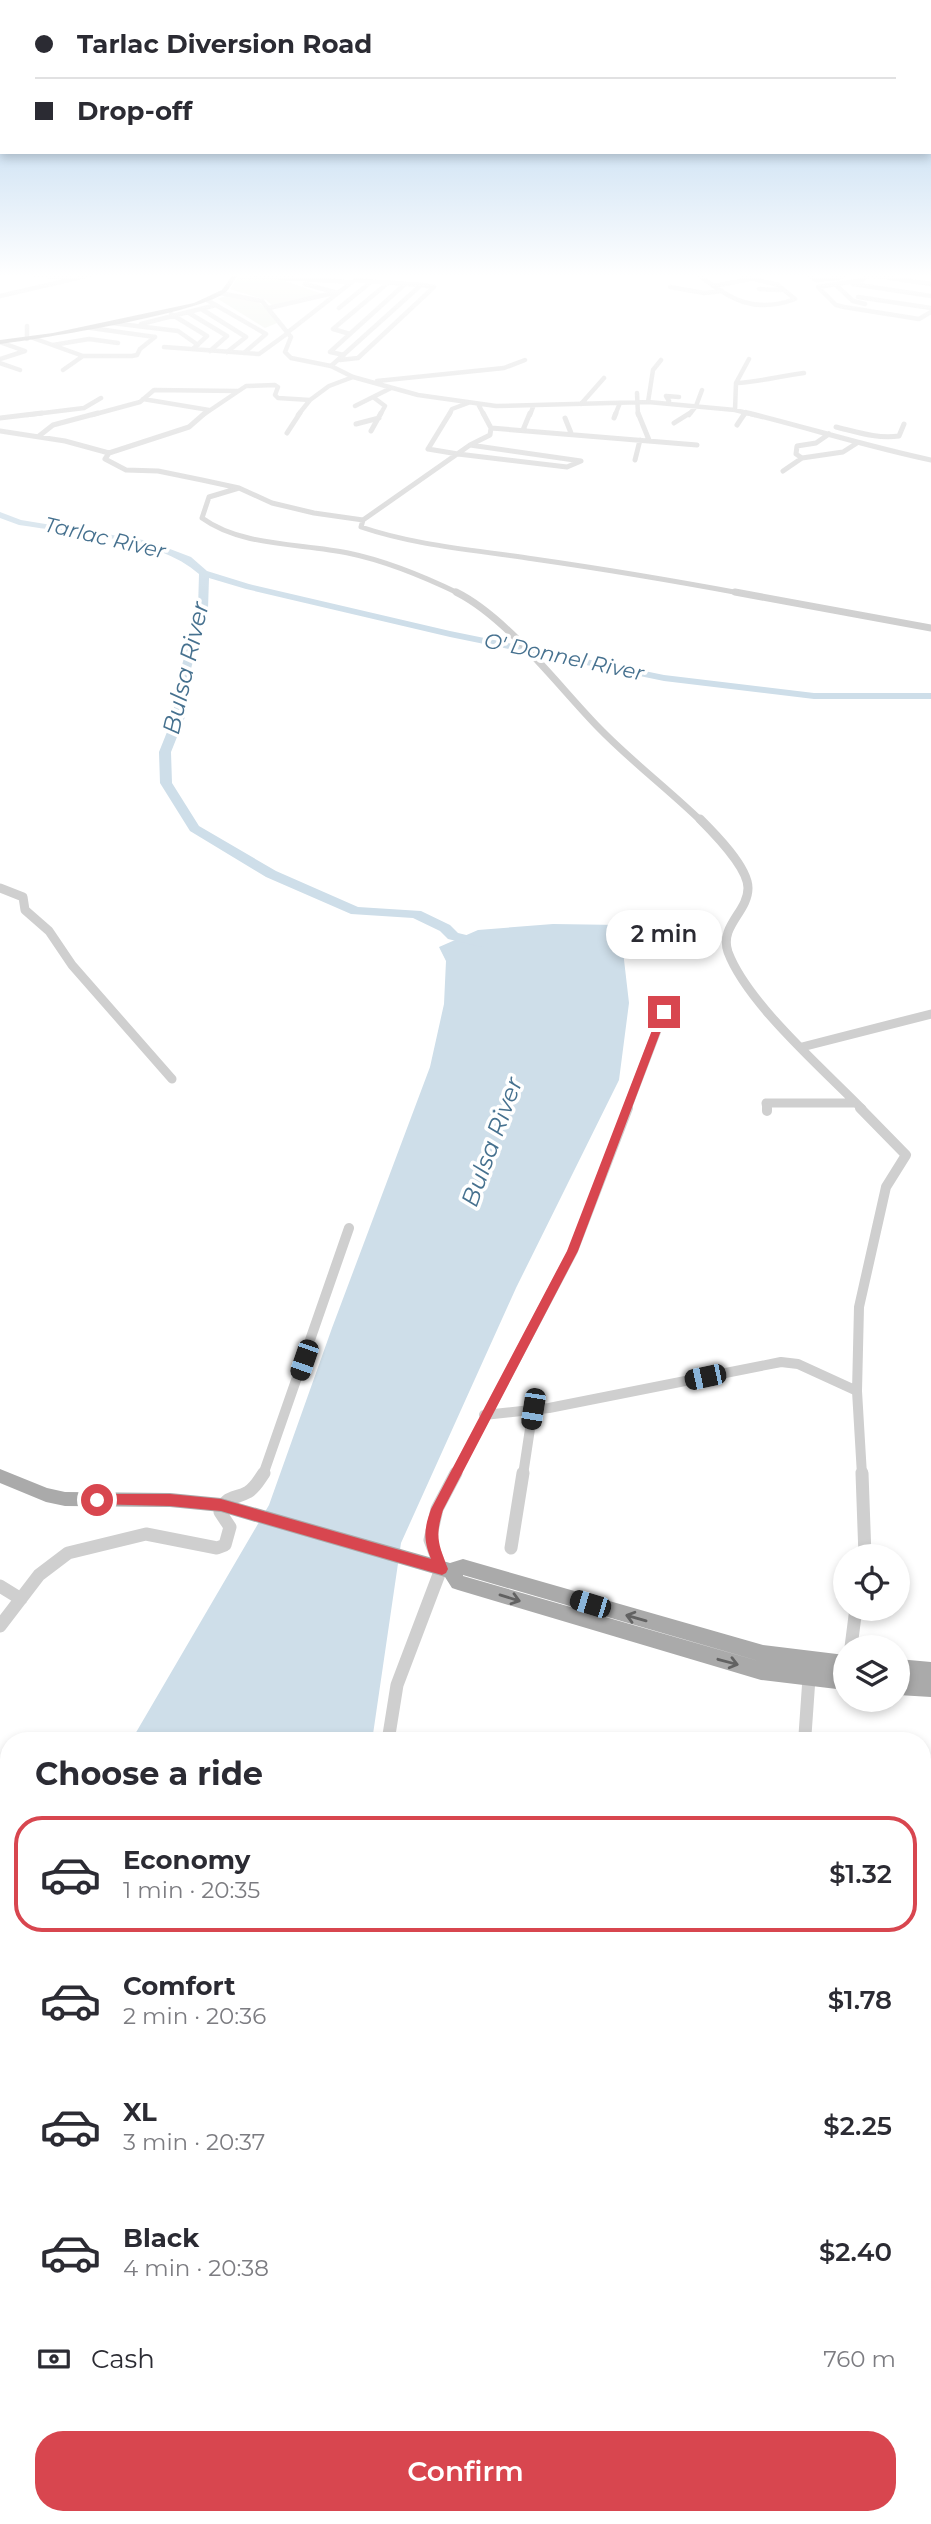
<!DOCTYPE html>
<meta charset="utf-8">
<style>
:root{--surface:#fff;--page:#f2f2f3;--text:#2b2b33;--muted:#7c7c81;--line:#e1e1e2;--accent:#d8464f}
body{margin:0;font-family:Montserrat,sans-serif;background:var(--page);color:var(--text);height:100vh;display:flex;flex-direction:column;font-size:26px;white-space:nowrap}
*{box-sizing:border-box;margin:0}
p{font-size:23px;color:var(--muted)}
.icon{flex:none;width:38px;height:38px;fill:none;stroke:currentColor;stroke-width:2;stroke-linecap:round;stroke-linejoin:round}
.map{position:relative;flex:1;overflow:hidden}
.sheet{position:absolute;left:0px;top:1732px;width:931px;height:793px;display:flex;flex-direction:column;background:var(--surface);border-radius:28px 28px 0 0;box-shadow:0 4px 10px #0003}
.sheet>*{flex:none}
.hud{position:absolute;left:0px;top:0px;width:931px;height:154px;box-shadow:0 4px 10px #0003;display:grid;align-content:center;height:154px;padding:0 35px;background:var(--surface)}
.controls{position:absolute;left:833px;top:1544px;display:grid;gap:14px}
.controls a{display:grid;place-items:center;width:77px;height:77px;border-radius:50%;background:var(--surface);box-shadow:0 4px 10px #0003;font-size:35px}
.end{position:absolute;width:32px;height:32px;margin:-16px;border:9px solid #d8464f;background:#fff;box-shadow:0 0 0 4px #fff}
.from{border-radius:50%}
.bubble{position:absolute;height:49px;border-radius:24px;background:var(--surface);box-shadow:0 4px 10px #0003;font-size:23px;font-weight:600;line-height:49px;text-align:center}
.car{position:absolute;width:21px;height:42px;margin:-21px -10px;border-radius:9px;box-shadow:0 0 5px 2px #0007;background:linear-gradient(#222 24%,#8ab4d8 0 40%,#222 0 76%,#8ab4d8 0 86%,#222 0)}
.hud b{display:flex;align-items:center;gap:24px;height:66px;font-size:26px}
.hud b+b{border-top:2px solid var(--line)}
.hud i{width:18px;height:18px;background:var(--text)}
ul{padding:0;list-style:none}
li{display:flex;align-items:center;gap:21px;height:116px;margin:0 14px 10px;padding:0 21px;border:4px solid transparent;border-radius:28px}
li div{flex:1}
li b{display:block;font-size:26px}
li em{font-style:normal;font-weight:600}
li.current{border-color:var(--accent)}
li>.icon{width:63px;height:63px;stroke-width:1.5}
h2{padding:0 35px;font-size:32px;line-height:84px}
.pay{display:flex;align-items:center;gap:18px;height:77px;padding:0 35px;font-size:26px}
.pay p{margin-inline-start:auto}
.button{display:flex;gap:14px;margin-top:auto;padding:14px 35px}
.button a{flex:1;height:80px;border-radius:28px;background:var(--accent);color:#fff;font-size:28px;font-weight:600;line-height:80px;text-align:center}
.map>svg:first-child{display:block}
</style>
<div class="map">
<svg width="931" height="2524" viewBox="0 0 931 2524">
<rect width="100%" height="100%" fill="#fff"/>
<!-- green -->
<path fill="#e2e8dc" d="M240 274 283 280 325 295 274 307 266 300 230 289Z
M228 295C256 299 260 299 277 323L265 328 218 299Z"/>
<!-- water -->
<path fill="#cedee9" d="M553 924 620 925 629 1003 619 1080 516 1288 401 1543 372 1741H131L269 1505 332 1328 430 1067 444 1004 446 961 439 947 478 930Z
M182 2517 378 2516V2524H182Z"/>
<g fill="none" stroke-linecap="round" stroke-linejoin="round">
<!-- stream -->
<path stroke="#cedee9" stroke-width="4.5" d="M0 2065 9 2081
M16 2524 17 2516"/>
<!-- river -->
<path fill="#cedee9" fill-rule="evenodd" d="M0 512 21 520 149 541 191 557 207 571 249 584 450 631 664 675 814 693H931V699H814L664 681 450 637 246 589 209 578 208 609 186 686 185 717 171 752 172 783 199 826 276 871 358 907 421 911 450 925 458 933 487 940 489 943 482 947 448 939 440 931 413 918 351 914 266 877 190 831 160 783 159 752 173 717 176 686 198 609 199 574C156 536 74 534 19 525L0 518Z"/>
<!-- minor-far6 -->
<path stroke="#cfcfcf" stroke-width="4.5" d="M17 273 69 278
M240 273 290 279
M703 273 699 275C730 300 755 314 795 299L778 285 740 275
M706 273 745 274
M812 273 810 275 816 280 839 278 850 273
M873 273 862 280 818 287 836 305 844 307 919 319 931 312
M926 273H931
M869 275 931 284
M285 278 352 282 288 332
M305 284 338 293
M853 284 931 296
M836 285 853 301 865 304
M714 286 750 279
M670 287 704 293 722 291
M759 289 781 290
M220 293 262 301 291 337 285 352 291 358 331 366 353 377 418 395 496 406 648 402 735 410 755 415
M0 296 99 273
M858 297 931 308
M207 300 266 334 244 353
M269 308 333 293
M339 308 372 281
M203 310 246 337 227 352
M189 313 227 336 210 351
M171 314 207 336 194 348
M112 323 178 331 198 345
M141 324 216 305
M27 326V339
M91 328 155 337
M350 334 333 329 389 282
M33 338 83 356H132L137 355 140 349 155 337
M0 342 25 351 0 359
M53 345 89 339 118 343
M164 347 259 354 288 333
M344 355 330 352 405 284
M340 360 358 358 434 287 421 285
M0 363 20 370
M331 366 421 285 355 280 352 282
M63 370 83 356
M377 381 504 368 525 360
M736 383 749 359
M637 393 638 415
M143 399 209 410
M669 401 666 396 679 397
M648 402 653 370 661 360
M478 404 484 415
M581 404 604 378
M355 406 373 397
M735 410 736 383C759 382 780 376 804 373
M27 415 84 408 101 398
M92 415 140 402 154 390 238 391
M203 415 246 386 275 385 278 387 275 395 278 398 310 400 329 386 353 377
M298 415 310 400
M380 415 385 406 373 397 391 388
M449 415 452 409 468 403
M530 415 533 407
M615 415 620 403
M689 415 696 406 702 390
M744 415 746 412"/>
<!-- minor-far5 -->
<path stroke="#cfcfcf" stroke-width="5" d="M450 413 428 449 458 454
M483 413 491 428 490 435 470 445 363 520 361 527C417 546 476 550 534 559 604 569 675 581 745 594
M638 413 649 440
M748 413C809 428 869 447 931 460
M0 418 42 413
M565 418 571 433
M614 418 616 413
M674 423 690 413
M356 424 379 418
M737 425 745 413
M836 427C857 432 877 439 899 436L904 424
M491 428 697 445
M523 430 530 413
M0 431 65 441 109 453 189 427 205 413
M371 431 381 413
M287 433 300 413
M39 436 53 425 98 413
M109 453 105 459 126 470 158 471 202 480 239 488 272 503 314 513 363 520
M458 454 567 467 581 461 470 445
M802 458 796 454 797 446 816 443 829 434
M635 460 640 440
M783 471 802 458 843 452 857 443
M239 488 209 497 202 518C242 547 301 543 348 553 387 561 425 577 460 594"/>
<!-- minor-far4 -->
<path stroke="#cfcfcf" stroke-width="7" d="M456 592C508 618 558 686 599 728 631 761 668 789 701 821
M735 592 931 628"/>
<!-- minor-far3 -->
<path stroke="#cfcfcf" stroke-width="9" d="M700 819C714 833 748 867 748 888 748 912 719 926 728 952 747 1003 823 1069 862 1109
M0 888 23 897 25 910 49 931 72 965 172 1079
M802 1047 931 1014
M627 1109 664 1012
M767 1109 766 1103H856"/>
<!-- minor-far2 -->
<path stroke="#cfcfcf" stroke-width="10" d="M767 1108V1111
M860 1108 906 1155 886 1187 859 1307 857 1391 862 1475
M484 1415 549 1408 781 1362 798 1364 857 1391
M263 1475 349 1228
M455 1475 573 1251 628 1108
M523 1475 533 1409"/>
<!-- minor-far1 -->
<path stroke="#cfcfcf" stroke-width="13" d="M862 1473 865 1556
M511 1548 523 1473
M0 1586 21 1599
M0 1626 39 1575 68 1553 146 1534 217 1548 225 1545 230 1527 220 1512C224 1496 236 1499 248 1492 256 1487 259 1480 264 1473
M851 1647 856 1608
M388 1741 397 1685 441 1569 430 1540 437 1509 456 1473
M807 1741 805 1735 809 1678"/>
<!-- minor -->
<path stroke="#cfcfcf" stroke-width="18" d="M0 2011 9 2028
M922 2193 931 2207
M40 2516V2524
M484 2516 485 2524"/>
<!-- major -->
<path fill="#aaa" fill-rule="evenodd" d="M0 1469 47 1488 65 1492 170 1493 221 1498 450 1563 463 1559 763 1645 845 1655V1690L761 1680 458 1590 452 1588 445 1577 221 1512 170 1507 65 1506 46 1502 0 1483ZM463 1575 762 1662 463 1576Z
M898 1659 931 1662V1697L898 1695V1677L909 1678 898 1677Z"/>
<!-- highway -->
<path fill="#999" fill-rule="evenodd" d="M234 273H239C235 279 231 286 227 291 204 313 39 339 0 344V340L53 333 194 303 222 290Z"/>
</g>
<!-- one-way arrows -->
<defs><path id="oneway-shaft" d="M-6 0H5M1.5-3L5.5 0L1.5 3" fill="none" stroke-width="1.6" stroke-linecap="round" stroke-linejoin="round" transform="scale(1.75)"/></defs>
<g stroke="#626262">
<use href="#oneway-shaft" transform="translate(510 1598) rotate(17)"/>
<use href="#oneway-shaft" transform="translate(636 1618) rotate(-164)"/>
<use href="#oneway-shaft" transform="translate(728 1662) rotate(15)"/>
</g>
<!-- sky -->
<linearGradient id="sky" x2="0" y2="1"><stop stop-color="#9dc5e8"/><stop offset="0.44" stop-color="#fff"/><stop offset="1" stop-color="#fff" stop-opacity="0"/></linearGradient>
<rect width="931" height="626" fill="url(#sky)"/>
<!-- route -->
<path fill="#d8464f" d="M664 1009 668 1012 578 1251 443 1510C435 1537 438 1543 448 1569L446 1573 442 1575 221 1511 170 1506 93 1504V1496L97 1494H170L221 1499 431 1559C423 1539 424 1529 431 1509L567 1251 659 1012Z"/>
<g text-anchor="middle" stroke-width="7" stroke-linejoin="round" paint-order="stroke">
<!-- far-water labels -->
<g font-size="21" font-style="italic" fill="#46718f" stroke="#fff">
<text transform="translate(105 538) rotate(13)" y="7">Tarlac River</text>
<text transform="translate(564 657) rotate(12)" y="7">O' Donnel River</text>
</g>
<!-- water labels -->
<g font-size="24" font-style="italic" fill="#46718f" stroke="#fff">
<text transform="translate(186 668) rotate(-77)" y="8">Bulsa River</text>
<text transform="translate(492 1142) rotate(-70)" y="8">Bulsa River</text>
</g>
</g>
</svg>
<div class="controls">
<a><svg class="icon" aria-label="locate" viewBox="0 0 24 24"><circle cx="12" cy="12" r="6"/><path d="M12 2v4M12 18v4M2 12h4M18 12h4"/></svg></a>
<a><svg class="icon" aria-label="layers" viewBox="0 0 24 24"><path d="M12 4l9 5-9 5-9-5zM3 14l9 5 9-5"/></svg></a>
</div>
<i class="end from" style="left:97px;top:1500px"></i>
<i class="end" style="left:664px;top:1012px"></i>
<div class="bubble" style="left:606px;top:910px;width:116px">2 min</div>
<i class="car" style="left:304px;top:1360px;rotate:199deg"></i>
<i class="car" style="left:705px;top:1377px;rotate:258deg"></i>
<i class="car" style="left:533px;top:1409px;rotate:189deg"></i>
<i class="car" style="left:590px;top:1604px;rotate:287deg"></i>
<div class="hud">
<b><i class="from"></i>Tarlac Diversion Road</b>
<b><i></i>Drop-off</b>
</div>
<section class="sheet">
<h2>Choose a ride</h2>
<ul>
<li class="current"><svg class="icon" aria-label="car" viewBox="0 0 24 24"><path d="M5 17H2v-5l4-1 3-4h7l3 4 3 1v5h-3M9 17h6M6 11h13"/><circle cx="7" cy="17" r="2"/><circle cx="17" cy="17" r="2"/></svg><div><b>Economy</b><p>1 min · 20:35</p></div><em>$1.32</em></li>
<li><svg class="icon" aria-label="car" viewBox="0 0 24 24"><path d="M5 17H2v-5l4-1 3-4h7l3 4 3 1v5h-3M9 17h6M6 11h13"/><circle cx="7" cy="17" r="2"/><circle cx="17" cy="17" r="2"/></svg><div><b>Comfort</b><p>2 min · 20:36</p></div><em>$1.78</em></li>
<li><svg class="icon" aria-label="car" viewBox="0 0 24 24"><path d="M5 17H2v-5l4-1 3-4h7l3 4 3 1v5h-3M9 17h6M6 11h13"/><circle cx="7" cy="17" r="2"/><circle cx="17" cy="17" r="2"/></svg><div><b>XL</b><p>3 min · 20:37</p></div><em>$2.25</em></li>
<li><svg class="icon" aria-label="car" viewBox="0 0 24 24"><path d="M5 17H2v-5l4-1 3-4h7l3 4 3 1v5h-3M9 17h6M6 11h13"/><circle cx="7" cy="17" r="2"/><circle cx="17" cy="17" r="2"/></svg><div><b>Black</b><p>4 min · 20:38</p></div><em>$2.40</em></li>
</ul>
<div class="pay"><svg class="icon" aria-label="cash" viewBox="0 0 24 24"><path d="M3 7h18v10H3z"/><circle cx="12" cy="12" r="2"/></svg>Cash<p>760 m</p></div>
<div class="button"><a>Confirm</a></div>
</section>
</div>
